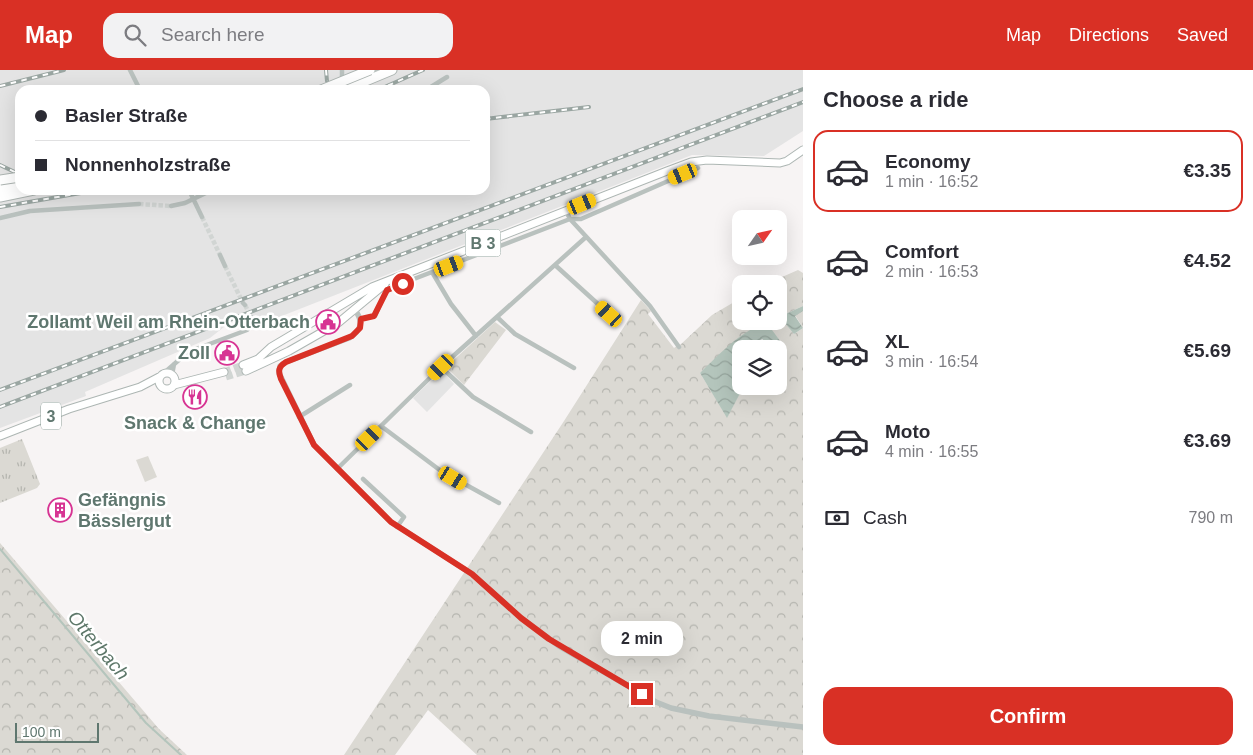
<!DOCTYPE html>
<meta charset="utf-8">
<style>
:root{--surface:#fff;--page:#f2f2f3;--text:#2b2b33;--muted:#7c7c81;--line:#e1e1e2;--accent:#d93025}
body{margin:0;font-family:Helvetica,sans-serif;background:var(--page);color:var(--text);height:100vh;display:flex;flex-direction:column;font-size:19px;white-space:nowrap}
*{box-sizing:border-box;margin:0}
p{font-size:16px;color:var(--muted)}
.icon{flex:none;width:28px;height:28px;fill:none;stroke:currentColor;stroke-width:2;stroke-linecap:round;stroke-linejoin:round}
.map{position:relative;flex:1;overflow:hidden}
.panel{display:flex;flex-direction:column;background:var(--surface);width:450px}
.panel>*{flex:none}
.top-card{position:absolute;left:15px;top:15px;width:475px;height:110px;border-radius:15px;box-shadow:0 5px 20px #0002;display:grid;align-content:center;height:110px;padding:0 20px;background:var(--surface)}
.needle{width:32px;rotate:56deg}
.fabs{position:absolute;left:732px;top:140px;display:grid;gap:10px}
.fabs a{display:grid;place-items:center;width:55px;height:55px;border-radius:10px;background:var(--surface);box-shadow:0 5px 20px #0002;font-size:25px}
.scale{position:absolute;left:15px;bottom:12px;width:84px;box-sizing:border-box;padding-left:5px;border:2px solid #5f776f;border-top:0;font-size:14px;line-height:18px;white-space:nowrap;color:#5f776f;-webkit-text-stroke:4px #fff;paint-order:stroke}
.end{position:absolute;width:22px;height:22px;margin:-11px;border:6px solid #d93025;background:#fff;box-shadow:0 0 0 2px #fff}
.from{border-radius:50%}
.bubble{position:absolute;height:35px;border-radius:15px;background:var(--surface);box-shadow:0 5px 20px #0002;font-size:16px;font-weight:800;line-height:35px;text-align:center}
.car{position:absolute;width:15px;height:30px;margin:-15px -8px;border-radius:6px;box-shadow:0 0 4px 1px #0007;background:linear-gradient(#f5c518 24%,#345 0 40%,#f5c518 0 76%,#345 0 86%,#f5c518 0)}
.top-card b{display:flex;align-items:center;gap:18px;height:48px;font-size:19px}
.top-card b+b{border-top:1px solid var(--line)}
.top-card i{width:12px;height:12px;background:var(--text)}
ul{padding:0;list-style:none}
li{display:flex;align-items:center;gap:15px;height:82px;margin:0 10px 8px;padding:0 10px;border:2px solid transparent;border-radius:15px}
li div{flex:1}
li b{display:block;font-size:19px}
li em{font-style:normal;font-weight:800}
li.current{border-color:var(--accent)}
li>.icon{width:45px;height:45px;stroke-width:1.5}
h2{padding:0 20px;font-size:22px;line-height:60px}
.pay{display:flex;align-items:center;gap:12px;height:55px;padding:0 20px;font-size:19px}
.pay p{margin-inline-start:auto}
.cta{display:flex;gap:10px;margin-top:auto;padding:10px 20px}
.cta a{flex:1;height:58px;border-radius:15px;background:var(--accent);color:#fff;font-size:20px;font-weight:800;line-height:58px;text-align:center}
header{display:flex;align-items:center;gap:30px;box-sizing:border-box;height:70px;padding:0 25px;background:var(--accent);color:#fff}
header strong{font-size:24px}
nav{display:flex;gap:28px;margin-inline-start:auto;font-size:18px}
.search{width:350px;height:45px;background:var(--page);display:flex;align-items:center;gap:12px;box-sizing:border-box;padding:0 18px;border-radius:15px;color:var(--muted);font-size:19px}
main{display:flex;flex:1;min-height:0}
.map>svg:first-child{display:block}
</style>
<header>
<strong>Map</strong>
<div class="search"><svg class="icon" aria-label="search" viewBox="0 0 24 24"><circle cx="10" cy="10" r="6"/><path d="M15 15l6 6"/></svg>Search here</div>
<nav><a>Map</a><a>Directions</a><a>Saved</a></nav>
</header>
<main>
<div class="map">
<svg width="803" height="685" viewBox="0 0 803 685">
<defs>
<pattern id="grass-tufts" width="24" height="20" patternUnits="userSpaceOnUse" patternTransform="scale(1.25)"><rect width="24" height="20" fill="#dbd9d3"/><path d="M3 7l-1-3M5 7V3M7 7l1-3M15 17l-1-3M17 17v-4M19 17l1-3" fill="none" stroke="#b5b5af"/></pattern>
<pattern id="forest-crowns" width="20" height="18" patternUnits="userSpaceOnUse" patternTransform="scale(1.25)"><rect width="20" height="18" fill="#dbd9d3"/><path d="M2 6a3 3 0 1 1 6 0M12 15a3 3 0 1 1 6 0" fill="none" stroke="#b5b5af"/></pattern>
<pattern id="water-waves" width="16" height="10" patternUnits="userSpaceOnUse" patternTransform="scale(1.25)"><rect width="16" height="10" fill="#b4c5bc"/><path d="M0 5q4-4 8 0t8 0" fill="none" stroke="#96a59d"/></pattern>
</defs>
<rect width="100%" height="100%" fill="#f7f4f4"/>
<!-- built -->
<path fill="#e4e4e4" fill-rule="evenodd" d="M0 0H803V61L764 86 692 85 264 253H260L256 245 242 250 241 248 229 253 210 268 85 322 86 326 0 358ZM20 20H485V120H20Z
M439 303H444L454 314 427 342 413 328Z"/>
<!-- grass -->
<path fill="url(#grass-tufts)" d="M22 369 40 414 37 418 0 433V378Z"/>
<!-- forest -->
<path fill="url(#forest-crowns)" d="M798 200 803 203V236L779 247V214H766Z
M741 228V251H769L733 274 700 303 727 347 744 316H779V279H775L781 272 771 260 784 251 794 264 803 258 795 245 803 241V685H477L428 640 395 685H344L564 351 641 230 651 241 648 244 674 278 678 275 679 276 712 245Z
M495 252 506 260 464 315 446 297Z
M0 473 159 659 187 685H0Z"/>
<!-- pitch -->
<path fill="#dbd9d3" d="M148 386 157 407 145 412 136 390Z"/>
<!-- water -->
<path fill="url(#water-waves)" d="M803 236V241L795 246 803 258 794 264 784 252 772 260 781 272 775 279 762 269 752 279H741V316H744L727 348 700 303C720 284 749 251 779 251V247Z"/>
<g fill="none" stroke-linecap="round" stroke-linejoin="round">
<!-- stream -->
<path stroke="#b4c5bc" stroke-width="2" d="M0 479 146 653 181 685"/>
<!-- minor-tunnel -->
<path stroke="#d1d5d3" stroke-width="4.5" stroke-dasharray="4.5 2" stroke-linecap="butt" d="M139 134 171 136
M202 147 220 185
M225 196 243 233
M245 235 251 247"/>
<!-- primary-tunnel -->
<path stroke="#d1d5d3" stroke-width="7" stroke-dasharray="7 3.5" stroke-linecap="butt" d="M324 261 338 253
M224 302 243 295
M226 307 246 301"/>
<!-- primary casing -->
<g stroke="#adb6b3" stroke-width="9">
<path id="primary" d="M338 253 385 214
M243 295 258 289 271 277 372 217 667 101 691 92 707 90 780 93 787 91 803 80
M246 301 289 281 324 261
M159 311a8 8 0 1 1 16 0a8 8 0 1 1-16 0Z
M174 315 224 302
M0 366 69 339 140 317 159 307"/>
</g>
<!-- motorway casing -->
<g stroke="#adb5b2" stroke-width="11">
<path id="motorway" d="M344 20 392 0
M0 115 17 111
M0 121 19 117
M0 127 34 120"/>
</g>
<!-- minor -->
<path stroke="#b9c1be" stroke-width="4.5" d="M130 0 140 20
M342 0V12
M368 5 380 0
M333 20 345 15
M426 20 447 7
M189 120 202 147
M171 136 185 133 212 120
M566 141 570 149 650 236 679 277
M0 148 30 141 139 134
M220 185 225 196
M555 195 609 244
M432 202 451 234 476 266
M243 233 245 235
M497 247 515 264 574 298
M361 249 375 246 385 223 393 217 570 149H581L698 98
M441 297 473 327 531 362
M164 303 188 282 247 260 251 254V247
M172 305 174 294
M299 347 350 315
M381 356 441 401 499 433
M337 399 441 297 586 167
M363 409 404 447 397 457"/>
<!-- tertiary -->
<path stroke="#b9c1be" stroke-width="5.5" d="M355 240C364 252 361 261 349 268L286 292 280 296 279 303 314 375 391 452 472 504 521 548 559 576 656 632 671 638 709 646 803 657"/>
<!-- primary -->
<use href="#primary" stroke="#fff" stroke-width="7"/>
<!-- motorway -->
<use href="#motorway" stroke="#fff" stroke-width="9"/>
<!-- rail casing -->
<g stroke="#9aa6a2" stroke-width="4">
<path id="rail" d="M326 0 327 11
M0 16 64 0
M378 20 423 0
M485 49 589 37
M0 95 19 104
M0 110 20 111
M0 137 98 120
M0 320 803 19
M0 337 803 32"/>
</g>
<!-- rail -->
<use href="#rail" stroke="#fff" stroke-width="2" stroke-dasharray="5.5" stroke-linecap="butt"/>
<!-- motorway-bridge casing -->
<g stroke="#adb5b2" stroke-width="11" stroke-linecap="butt">
<path id="motorway-bridge" d="M321 20 370 0
M0 110 20 107"/>
</g>
<!-- motorway-bridge -->
<use href="#motorway-bridge" stroke="#fff" stroke-width="9"/>
</g>
<g fill="none" stroke-linecap="round" stroke-linejoin="round">
<!-- route -->
<path stroke="#d93025" stroke-width="6" d="M403 214 387 220 374 246 361 249 360 258 352 266 286 292C278 297 278 301 281 309L314 375 391 452 472 504 521 548 549 569 642 624"/>
</g>
<!-- icons -->
<defs>
<g id="civic-ring" transform="scale(1.25)"><circle r="9.5" fill="#fff" stroke="#d73493" stroke-width="1.5"/><path d="M-.6-6.5H3V-4.5H.6V-3L4-1V1h2V6H-6V1h2V-1L-.6-3ZM-1.2 2.5V6h2.4V2.5Z" fill="#d73493"/></g>
<g id="restaurant-ring" transform="scale(1.25)"><circle r="9.5" fill="#fff" stroke="#d73493" stroke-width="1.5"/><path d="M-5-6h1v4h1v-4h1v4h1v-4h1v5L-1.5 .5V6h-2V.5L-5-1ZM5-6V6H3V1.5H1.5Q1.5-4 5-6Z" fill="#d73493"/></g>
<g id="building-ring" transform="scale(1.25)"><circle r="9.5" fill="#fff" stroke="#d73493" stroke-width="1.5"/><path d="M-4-6H4V6H1V3H-1V6H-4ZM-2.5-4.3h1.7v1.8h-1.7ZM.8-4.3h1.7v1.8H.8ZM-2.5-1h1.7V.8h-1.7ZM.8-1h1.7V.8H.8Z" fill="#d73493"/></g>
</defs>
<g fill-rule="evenodd">
<use href="#civic-ring" x="328" y="252"/>
<use href="#civic-ring" x="227" y="283"/>
<use href="#restaurant-ring" x="195" y="327"/>
<use href="#building-ring" x="60" y="440"/>
</g>
<g text-anchor="middle" stroke-width="5" stroke-linejoin="round" paint-order="stroke">
<!-- shield labels -->
<g fill="#fff" stroke="#8fa09a" stroke-width="1">
<rect x="465.5" y="159.5" width="35" height="27" rx="4"/>
<rect x="41" y="332.5" width="20" height="27" rx="4"/>
</g>
<g font-size="16" font-weight="bold" fill="#5f776f">
<text x="483" y="179">B 3</text>
<text x="51" y="352">3</text>
</g>
<!-- poi labels -->
<g font-size="18" font-weight="bold" fill="#5f776f" stroke="#fff" text-anchor="end">
<text x="310" y="258">Zollamt Weil am Rhein-Otterbach</text>
<text x="210" y="289">Zoll</text>
<text x="195" y="359" text-anchor="middle">Snack &amp; Change</text>
<text x="78" y="436" text-anchor="start">Gefängnis<tspan x="78" dy="21">Bässlergut</tspan></text>
</g>
<!-- water labels -->
<g font-size="19" font-style="italic" fill="#5e786a" stroke="#fff">
<text transform="translate(99 575) rotate(50)" y="7">Otterbach</text>
</g>
</g>
</svg>
<div class="fabs">
<a><svg class="needle" viewBox="-14 -14 28 28"><path d="M0-13l5 13h-10z" fill="#e53935"/><path d="M0 13l5-13h-10z" fill="#7c7c81"/></svg></a>
<a><svg class="icon" aria-label="locate" viewBox="0 0 24 24"><circle cx="12" cy="12" r="6"/><path d="M12 2v4M12 18v4M2 12h4M18 12h4"/></svg></a>
<a><svg class="icon" aria-label="layers" viewBox="0 0 24 24"><path d="M12 4l9 5-9 5-9-5zM3 14l9 5 9-5"/></svg></a>
</div>
<div class="scale">100 m</div>
<i class="end from" style="left:403px;top:214px"></i>
<i class="end" style="left:642px;top:624px"></i>
<div class="bubble" style="left:601px;top:551px;width:82px">2 min</div>
<i class="car" style="left:683px;top:104px;rotate:248deg"></i>
<i class="car" style="left:582px;top:134px;rotate:68deg"></i>
<i class="car" style="left:449px;top:196px;rotate:69deg"></i>
<i class="car" style="left:609px;top:244px;rotate:312deg"></i>
<i class="car" style="left:441px;top:297px;rotate:226deg"></i>
<i class="car" style="left:369px;top:368px;rotate:46deg"></i>
<i class="car" style="left:453px;top:408px;rotate:121deg"></i>
<div class="top-card">
<b><i class="from"></i>Basler Straße</b>
<b><i></i>Nonnenholzstraße</b>
</div>
</div>
<section class="panel">
<h2>Choose a ride</h2>
<ul>
<li class="current"><svg class="icon" aria-label="car" viewBox="0 0 24 24"><path d="M5 17H2v-5l4-1 3-4h7l3 4 3 1v5h-3M9 17h6M6 11h13"/><circle cx="7" cy="17" r="2"/><circle cx="17" cy="17" r="2"/></svg><div><b>Economy</b><p>1 min · 16:52</p></div><em>€3.35</em></li>
<li><svg class="icon" aria-label="car" viewBox="0 0 24 24"><path d="M5 17H2v-5l4-1 3-4h7l3 4 3 1v5h-3M9 17h6M6 11h13"/><circle cx="7" cy="17" r="2"/><circle cx="17" cy="17" r="2"/></svg><div><b>Comfort</b><p>2 min · 16:53</p></div><em>€4.52</em></li>
<li><svg class="icon" aria-label="car" viewBox="0 0 24 24"><path d="M5 17H2v-5l4-1 3-4h7l3 4 3 1v5h-3M9 17h6M6 11h13"/><circle cx="7" cy="17" r="2"/><circle cx="17" cy="17" r="2"/></svg><div><b>XL</b><p>3 min · 16:54</p></div><em>€5.69</em></li>
<li><svg class="icon" aria-label="car" viewBox="0 0 24 24"><path d="M5 17H2v-5l4-1 3-4h7l3 4 3 1v5h-3M9 17h6M6 11h13"/><circle cx="7" cy="17" r="2"/><circle cx="17" cy="17" r="2"/></svg><div><b>Moto</b><p>4 min · 16:55</p></div><em>€3.69</em></li>
</ul>
<div class="pay"><svg class="icon" aria-label="cash" viewBox="0 0 24 24"><path d="M3 7h18v10H3z"/><circle cx="12" cy="12" r="2"/></svg>Cash<p>790 m</p></div>
<div class="cta"><a>Confirm</a></div>
</section>
</main>
